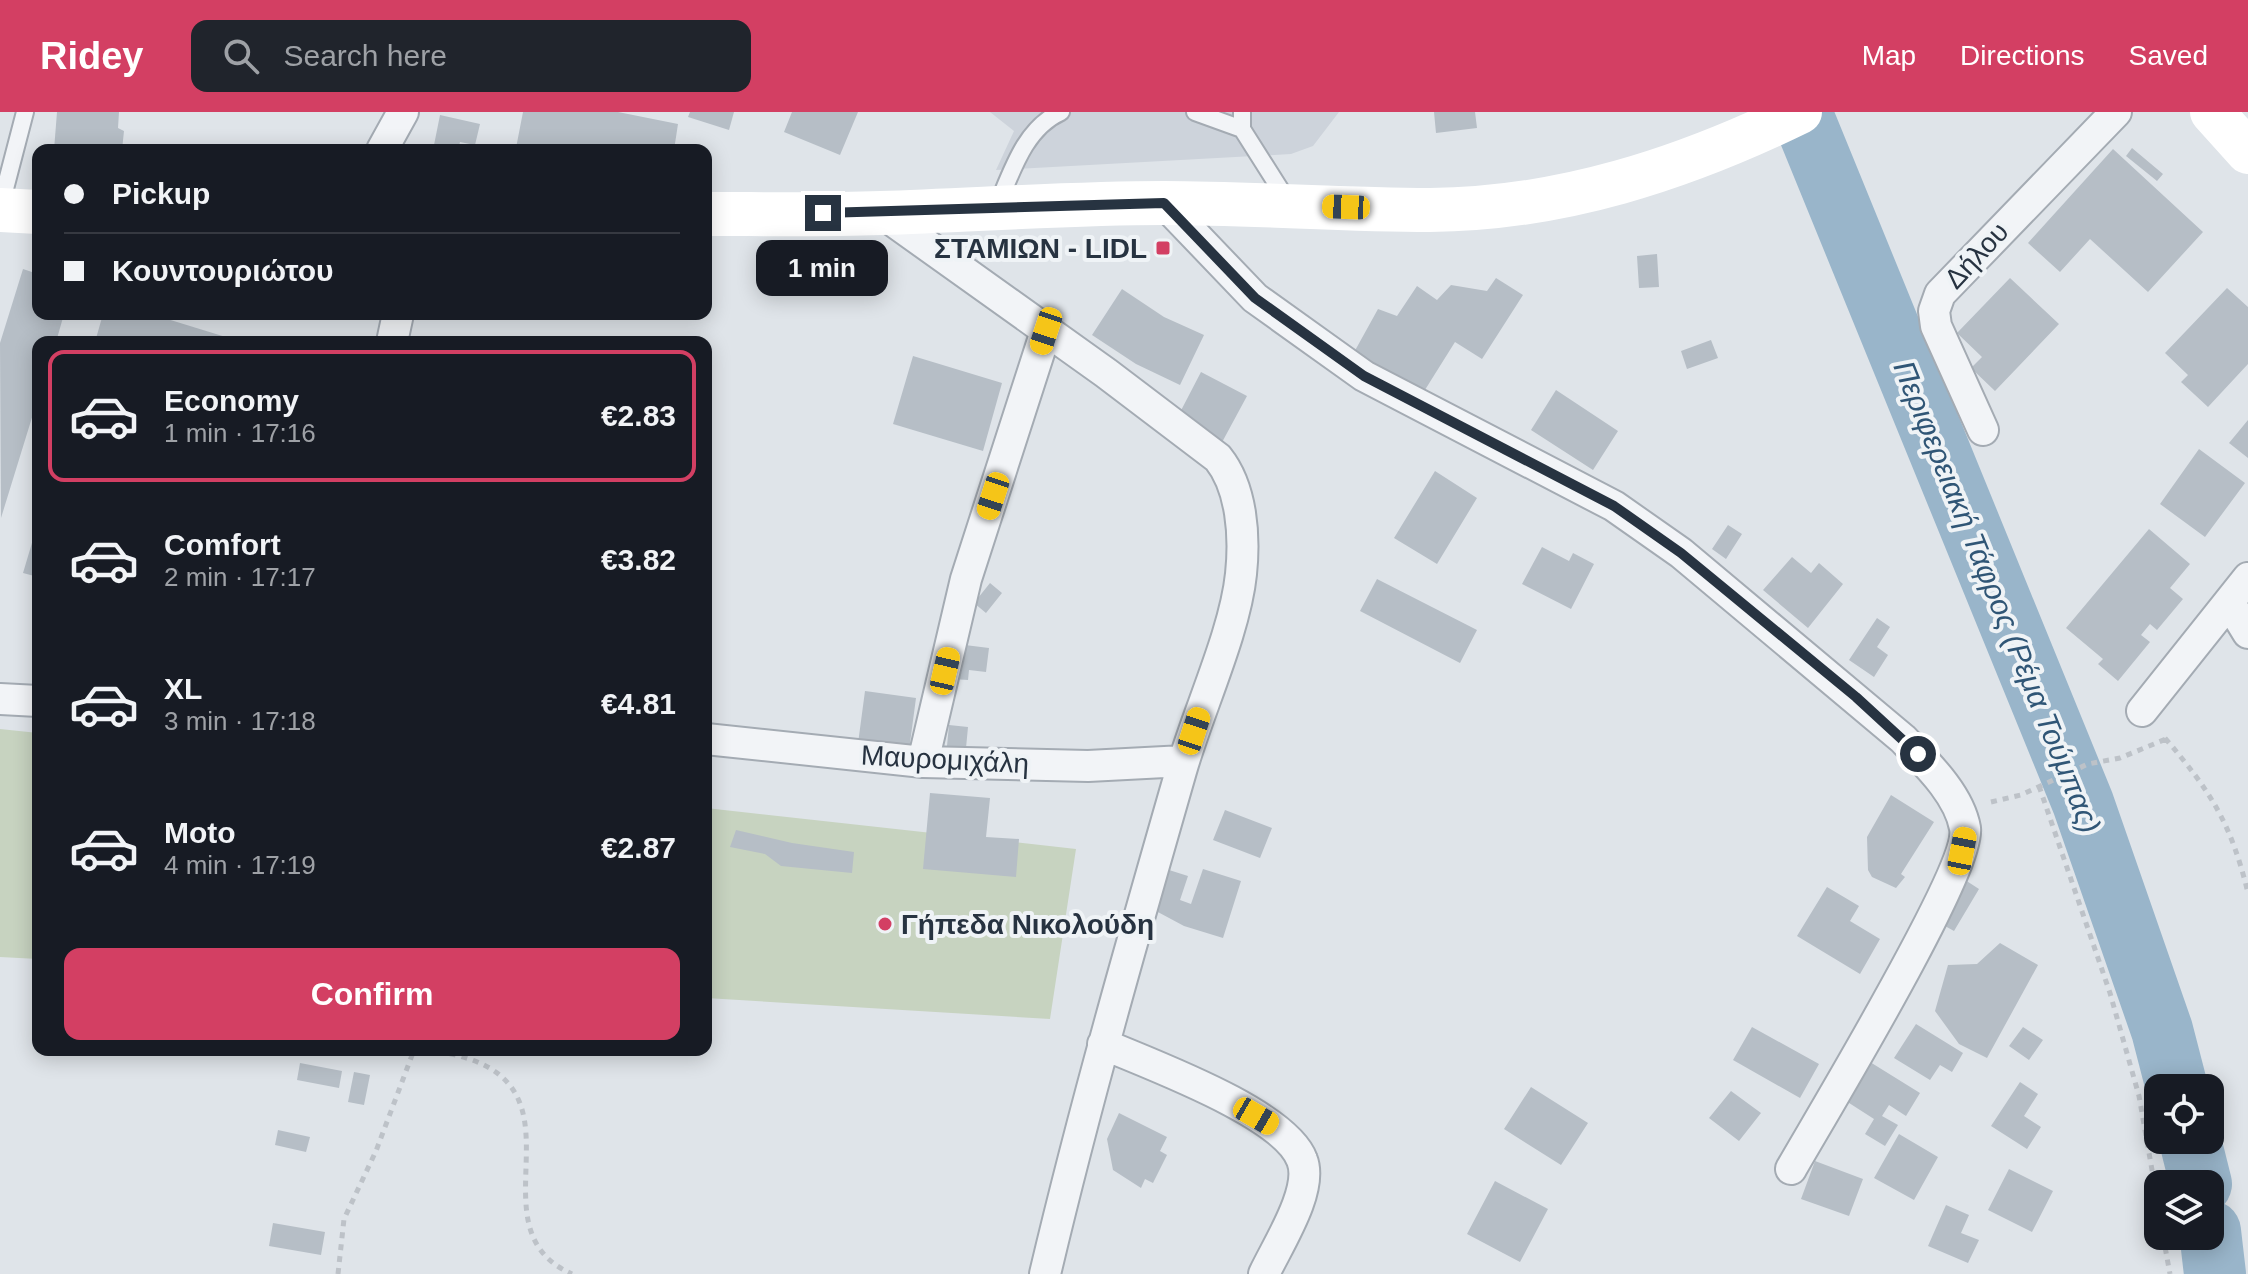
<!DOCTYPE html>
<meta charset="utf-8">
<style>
:root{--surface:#171b24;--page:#20242c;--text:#f1f3f6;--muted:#9ea1a6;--line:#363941;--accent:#d33f63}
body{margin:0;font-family:Helvetica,sans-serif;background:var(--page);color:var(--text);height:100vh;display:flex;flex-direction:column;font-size:30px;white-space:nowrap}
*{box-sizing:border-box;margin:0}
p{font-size:26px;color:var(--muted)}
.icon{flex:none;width:44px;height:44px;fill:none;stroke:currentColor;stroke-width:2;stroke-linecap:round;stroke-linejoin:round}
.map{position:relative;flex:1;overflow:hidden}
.drawer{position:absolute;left:32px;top:224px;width:680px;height:720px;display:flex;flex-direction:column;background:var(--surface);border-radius:16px;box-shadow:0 4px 20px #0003}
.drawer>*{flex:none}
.guide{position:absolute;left:32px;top:32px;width:680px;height:176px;border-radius:16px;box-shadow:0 4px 20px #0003;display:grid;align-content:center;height:176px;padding:0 32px;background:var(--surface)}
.controls{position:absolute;left:2144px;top:962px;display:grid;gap:16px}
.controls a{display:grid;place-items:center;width:80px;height:80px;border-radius:16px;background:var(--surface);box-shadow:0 4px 20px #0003;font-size:40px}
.end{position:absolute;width:36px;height:36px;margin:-18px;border:10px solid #273341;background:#fff;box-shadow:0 0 0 4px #fff}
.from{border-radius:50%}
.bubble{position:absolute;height:56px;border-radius:16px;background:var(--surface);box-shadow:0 4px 20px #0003;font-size:26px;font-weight:700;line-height:56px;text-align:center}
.car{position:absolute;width:24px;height:48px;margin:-24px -12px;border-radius:10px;box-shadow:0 0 6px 2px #0007;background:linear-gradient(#f5c518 24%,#345 0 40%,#f5c518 0 76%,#345 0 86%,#f5c518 0)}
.guide b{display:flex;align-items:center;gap:28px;height:76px;font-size:30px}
.guide b+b{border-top:2px solid var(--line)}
.guide i{width:20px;height:20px;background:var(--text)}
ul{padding:14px 0 0;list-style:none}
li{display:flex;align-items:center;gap:24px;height:132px;margin:0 16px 12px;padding:0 16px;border:4px solid transparent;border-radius:16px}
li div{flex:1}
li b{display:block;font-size:30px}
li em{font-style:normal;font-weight:700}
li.current{border-color:var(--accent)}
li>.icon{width:72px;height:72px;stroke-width:1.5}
.primary-button{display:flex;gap:16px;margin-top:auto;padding:16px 32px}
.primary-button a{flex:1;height:92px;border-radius:16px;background:var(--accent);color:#fff;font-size:32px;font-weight:700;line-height:92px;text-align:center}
header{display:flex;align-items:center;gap:48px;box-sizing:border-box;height:112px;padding:0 40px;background:var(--accent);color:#fff}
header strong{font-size:38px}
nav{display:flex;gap:44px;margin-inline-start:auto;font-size:28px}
.search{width:560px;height:72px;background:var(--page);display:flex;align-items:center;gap:20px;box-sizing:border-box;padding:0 28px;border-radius:16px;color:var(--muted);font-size:30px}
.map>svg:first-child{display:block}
</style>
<header>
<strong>Ridey</strong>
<div class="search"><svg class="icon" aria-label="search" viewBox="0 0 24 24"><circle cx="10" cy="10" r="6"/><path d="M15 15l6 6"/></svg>Search here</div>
<nav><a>Map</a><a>Directions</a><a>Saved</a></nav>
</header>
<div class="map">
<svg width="2248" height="1162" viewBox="0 0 2248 1162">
<rect width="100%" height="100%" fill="#dfe4e9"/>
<!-- built -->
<path fill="#cdd3db" d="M990 0H1339L1313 34 1291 42 996 58 1014 19Z"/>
<!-- green -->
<path fill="#c7d3c0" d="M0 617 38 621V847L0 845Z
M706 696 1076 737 1050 907 706 886Z"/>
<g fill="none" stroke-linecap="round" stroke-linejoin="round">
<!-- river -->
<path stroke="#99b5ca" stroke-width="62" d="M1801 0 2083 691 2162 918 2177 976
M2190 1028 2201 1072
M2210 1119 2215 1162"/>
</g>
<!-- building -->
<path fill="#b6bec6" d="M57 0H119L118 16 124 19 122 38H54Z
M523 0H618L678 12 674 38 516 36Z
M690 0H734L729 18 688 5Z
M792 0H858L840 43 784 20Z
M1434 0H1475L1477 16 1436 21Z
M440 3 480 12 475 33 460 30 458 38H433Z
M2132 36 2163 62 2157 69 2126 44Z
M2113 37 2203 120 2148 180 2090 127 2060 160 2028 131Z
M1657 142 1659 175 1639 176 1637 144Z
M23 157 38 162V202H64L56 230H38V286L1 406 0 231Z
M1496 166 1523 183 1482 247 1455 230 1418 289 1352 244 1378 197 1397 204 1417 174 1437 188 1451 173 1487 179Z
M2010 166 2059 212 1995 279 1971 256 1982 245 1957 221Z
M2227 176 2248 195V252L2208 295 2181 270 2188 263 2165 241Z
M1122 177 1164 205 1204 223 1180 273 1136 252 1092 223Z
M103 202H151L229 226 228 230H95Z
M1711 228 1718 246 1687 257 1681 239Z
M913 244 1002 271 983 339 893 312Z
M1201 260 1247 284 1220 334 1175 310Z
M1556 278 1618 319 1593 358 1531 318Z
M2248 308V346L2229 331Z
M2199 337 2245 371 2205 425 2160 392Z
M1435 359 1477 386 1437 452 1394 426Z
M1728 413 1742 422 1726 447 1712 437Z
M37 414H38V465L23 461Z
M2149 417 2190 452 2170 476 2183 487 2157 518 2150 512 2141 523 2150 530 2118 569 2098 552 2103 547 2066 516Z
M1542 435 1569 449 1573 441 1594 452 1571 497 1522 472Z
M1792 445 1811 461 1819 451 1843 472 1808 516 1763 478Z
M1377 467 1477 518 1460 551 1360 499Z
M990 471 1002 481 986 501 974 491Z
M1877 506 1890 515 1877 535 1888 543 1874 565 1849 548Z
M957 532 989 536 986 560 969 558 968 568 953 567Z
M865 579 916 586 908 646 857 639Z
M949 613 968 615 966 636 947 634Z
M930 681 990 686 986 725 1019 727 1016 765 923 757Z
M1891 683 1934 710 1901 762 1905 765 1896 776 1872 765 1868 758 1867 725Z
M1225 698 1272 716 1260 746 1213 728Z
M736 718 792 731 854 740 852 761 781 754 765 742 730 735Z
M1203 757 1241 769 1223 826 1184 814 1156 799 1169 758 1188 764 1180 788 1191 792Z
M1962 766 1979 777 1954 819 1936 809Z
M1827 775 1859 794 1850 809 1880 827 1860 862 1797 824Z
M2000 831 2038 853 1987 946 1959 932 1935 899 1948 853 1977 852Z
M1916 912 1963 941 1952 960 1940 953 1930 968 1894 946Z
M1752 915 1819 952 1800 986 1733 948Z
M2023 915 2043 928 2029 948 2009 934Z
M1870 950 1920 981 1906 1004 1889 993 1882 1004 1898 1013 1885 1034 1865 1022 1874 1007 1846 989Z
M300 951 342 959 339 976 297 968Z
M354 960 370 963 364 993 348 990Z
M2020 970 2038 982 2024 1004 2041 1015 2027 1037 1991 1014Z
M1531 975 1588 1011 1561 1053 1504 1017Z
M1731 979 1761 1001 1739 1029 1709 1006Z
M1119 1001 1167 1025 1160 1039 1167 1043 1153 1071 1145 1067 1141 1076 1113 1058 1107 1027Z
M278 1018 310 1025 306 1040 275 1033Z
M1899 1022 1938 1045 1914 1088 1874 1066Z
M1815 1049 1863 1067 1849 1104 1801 1087Z
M2009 1057 2053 1079 2032 1120 1988 1098Z
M1495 1069 1548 1097 1520 1150 1467 1122Z
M1946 1093 1969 1103 1961 1121 1979 1128 1968 1151 1928 1134Z
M273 1111 325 1120 321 1143 269 1134Z"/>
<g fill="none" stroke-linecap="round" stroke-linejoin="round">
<!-- lane casing -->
<g stroke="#a4abb3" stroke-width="20">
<path id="lane" d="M1195 0 1242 17
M1242 0V17L1287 88
M998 92C1012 59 1025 16 1061 0
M0 96 25 0"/>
</g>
<!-- street casing -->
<g stroke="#a4abb3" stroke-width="34">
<path id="street" d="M382 38 403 0
M1164 91 1255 186 1364 264 1614 394 1681 441 1903 627C1926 651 1959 682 1965 716 1972 756 1820 1006 1791 1057
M882 101 1106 261 1218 346C1242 376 1245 424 1241 462 1235 521 1198 599 1181 659 1133 826 1085 993 1045 1162
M392 230 398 202
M1983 318 1936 214 1934 199 1940 182 2116 0
M2229 490 2248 521
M0 587 38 589
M2142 599 2248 466
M706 627 923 650 1088 654 1184 649
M923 650 966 467 1046 219
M1103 932C1149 952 1285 1001 1302 1048 1314 1078 1277 1134 1264 1162"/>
</g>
<!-- path -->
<path stroke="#bdc2c8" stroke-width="5" stroke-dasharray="6 6" stroke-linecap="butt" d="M2165 626C2211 680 2231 711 2248 781
M2039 674 2110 881 2139 984 2158 1092
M1991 690 2021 683 2088 652 2120 646 2166 627
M426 938C610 958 461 1113 572 1162
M2163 1124 2170 1162
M338 1162 344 1107 376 1039 414 938"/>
<!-- lane -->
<use href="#lane" stroke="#f2f4f7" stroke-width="16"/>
<!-- street -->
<use href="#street" stroke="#f2f4f7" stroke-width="30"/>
<!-- secondary -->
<path stroke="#fff" stroke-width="44" d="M2212 0 2248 40
M0 98 38 100
M706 102C764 102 823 103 881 101 975 98 1070 91 1164 91 1253 91 1341 98 1430 98 1561 97 1683 57 1800 0"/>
</g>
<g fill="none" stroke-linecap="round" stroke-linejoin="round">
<!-- route -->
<path stroke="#273341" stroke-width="10" d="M823 101 1164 91 1255 186 1364 264 1614 394 1681 441 1856 585 1918 642"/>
</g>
<!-- markers -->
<g fill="#d33f63" stroke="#eff3f6" stroke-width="3">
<rect x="1155" y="128" width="16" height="16" rx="4"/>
<circle cx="885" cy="812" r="8"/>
</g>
<g text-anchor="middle" stroke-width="8" stroke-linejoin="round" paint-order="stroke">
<!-- poi labels -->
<g font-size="28" font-weight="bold" fill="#273341" stroke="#eff3f6" text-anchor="end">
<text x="1147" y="146">ΣΤΑΜΙΩΝ - LIDL</text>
<text x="901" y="822" text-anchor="start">Γήπεδα Νικολούδη</text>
</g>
<!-- street labels -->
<g font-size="28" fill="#273341" stroke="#eff3f6">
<text transform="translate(1976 143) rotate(-47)" y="10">Δήλου</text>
<text transform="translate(945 647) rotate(3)" y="10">Μαυρομιχάλη</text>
</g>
<!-- water labels -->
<g font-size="30" font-style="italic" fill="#305676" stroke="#eff3f6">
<text transform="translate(1997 485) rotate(68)" y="10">Περιφερειακή Τάφρος (Ρέμα Τούμπας)</text>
</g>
</g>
</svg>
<div class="controls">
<a><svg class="icon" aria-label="locate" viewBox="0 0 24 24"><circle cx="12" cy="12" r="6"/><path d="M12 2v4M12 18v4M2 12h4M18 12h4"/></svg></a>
<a><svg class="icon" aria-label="layers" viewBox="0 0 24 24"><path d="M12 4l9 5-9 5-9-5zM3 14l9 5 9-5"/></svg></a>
</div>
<i class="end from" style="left:1918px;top:642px"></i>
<i class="end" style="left:823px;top:101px"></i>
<div class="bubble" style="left:756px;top:128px;width:132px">1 min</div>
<i class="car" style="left:1346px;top:95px;rotate:272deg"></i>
<i class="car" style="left:1046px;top:219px;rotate:198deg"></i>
<i class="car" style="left:993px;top:384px;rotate:198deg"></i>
<i class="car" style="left:945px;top:559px;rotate:13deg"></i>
<i class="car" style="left:1194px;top:619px;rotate:18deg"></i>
<i class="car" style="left:1962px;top:739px;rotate:11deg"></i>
<i class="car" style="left:1256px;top:1004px;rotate:120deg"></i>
<div class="guide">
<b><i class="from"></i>Pickup</b>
<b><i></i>Κουντουριώτου</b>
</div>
<section class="drawer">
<ul>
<li class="current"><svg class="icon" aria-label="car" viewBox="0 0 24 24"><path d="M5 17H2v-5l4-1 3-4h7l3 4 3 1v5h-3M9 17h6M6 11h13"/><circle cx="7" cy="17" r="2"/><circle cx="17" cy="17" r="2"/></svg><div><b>Economy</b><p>1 min · 17:16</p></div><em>€2.83</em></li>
<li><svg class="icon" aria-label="car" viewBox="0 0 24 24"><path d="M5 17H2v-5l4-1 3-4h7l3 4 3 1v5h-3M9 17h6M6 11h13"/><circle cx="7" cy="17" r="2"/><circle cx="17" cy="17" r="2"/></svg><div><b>Comfort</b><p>2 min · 17:17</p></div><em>€3.82</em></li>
<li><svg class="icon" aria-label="car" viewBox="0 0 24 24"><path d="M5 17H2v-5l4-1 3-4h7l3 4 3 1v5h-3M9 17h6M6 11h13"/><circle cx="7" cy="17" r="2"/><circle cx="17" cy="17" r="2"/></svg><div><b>XL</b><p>3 min · 17:18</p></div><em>€4.81</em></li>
<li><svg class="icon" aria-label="car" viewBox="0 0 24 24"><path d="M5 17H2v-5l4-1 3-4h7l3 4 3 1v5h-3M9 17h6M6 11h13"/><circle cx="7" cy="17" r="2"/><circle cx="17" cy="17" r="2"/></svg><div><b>Moto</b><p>4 min · 17:19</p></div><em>€2.87</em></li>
</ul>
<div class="primary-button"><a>Confirm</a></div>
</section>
</div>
